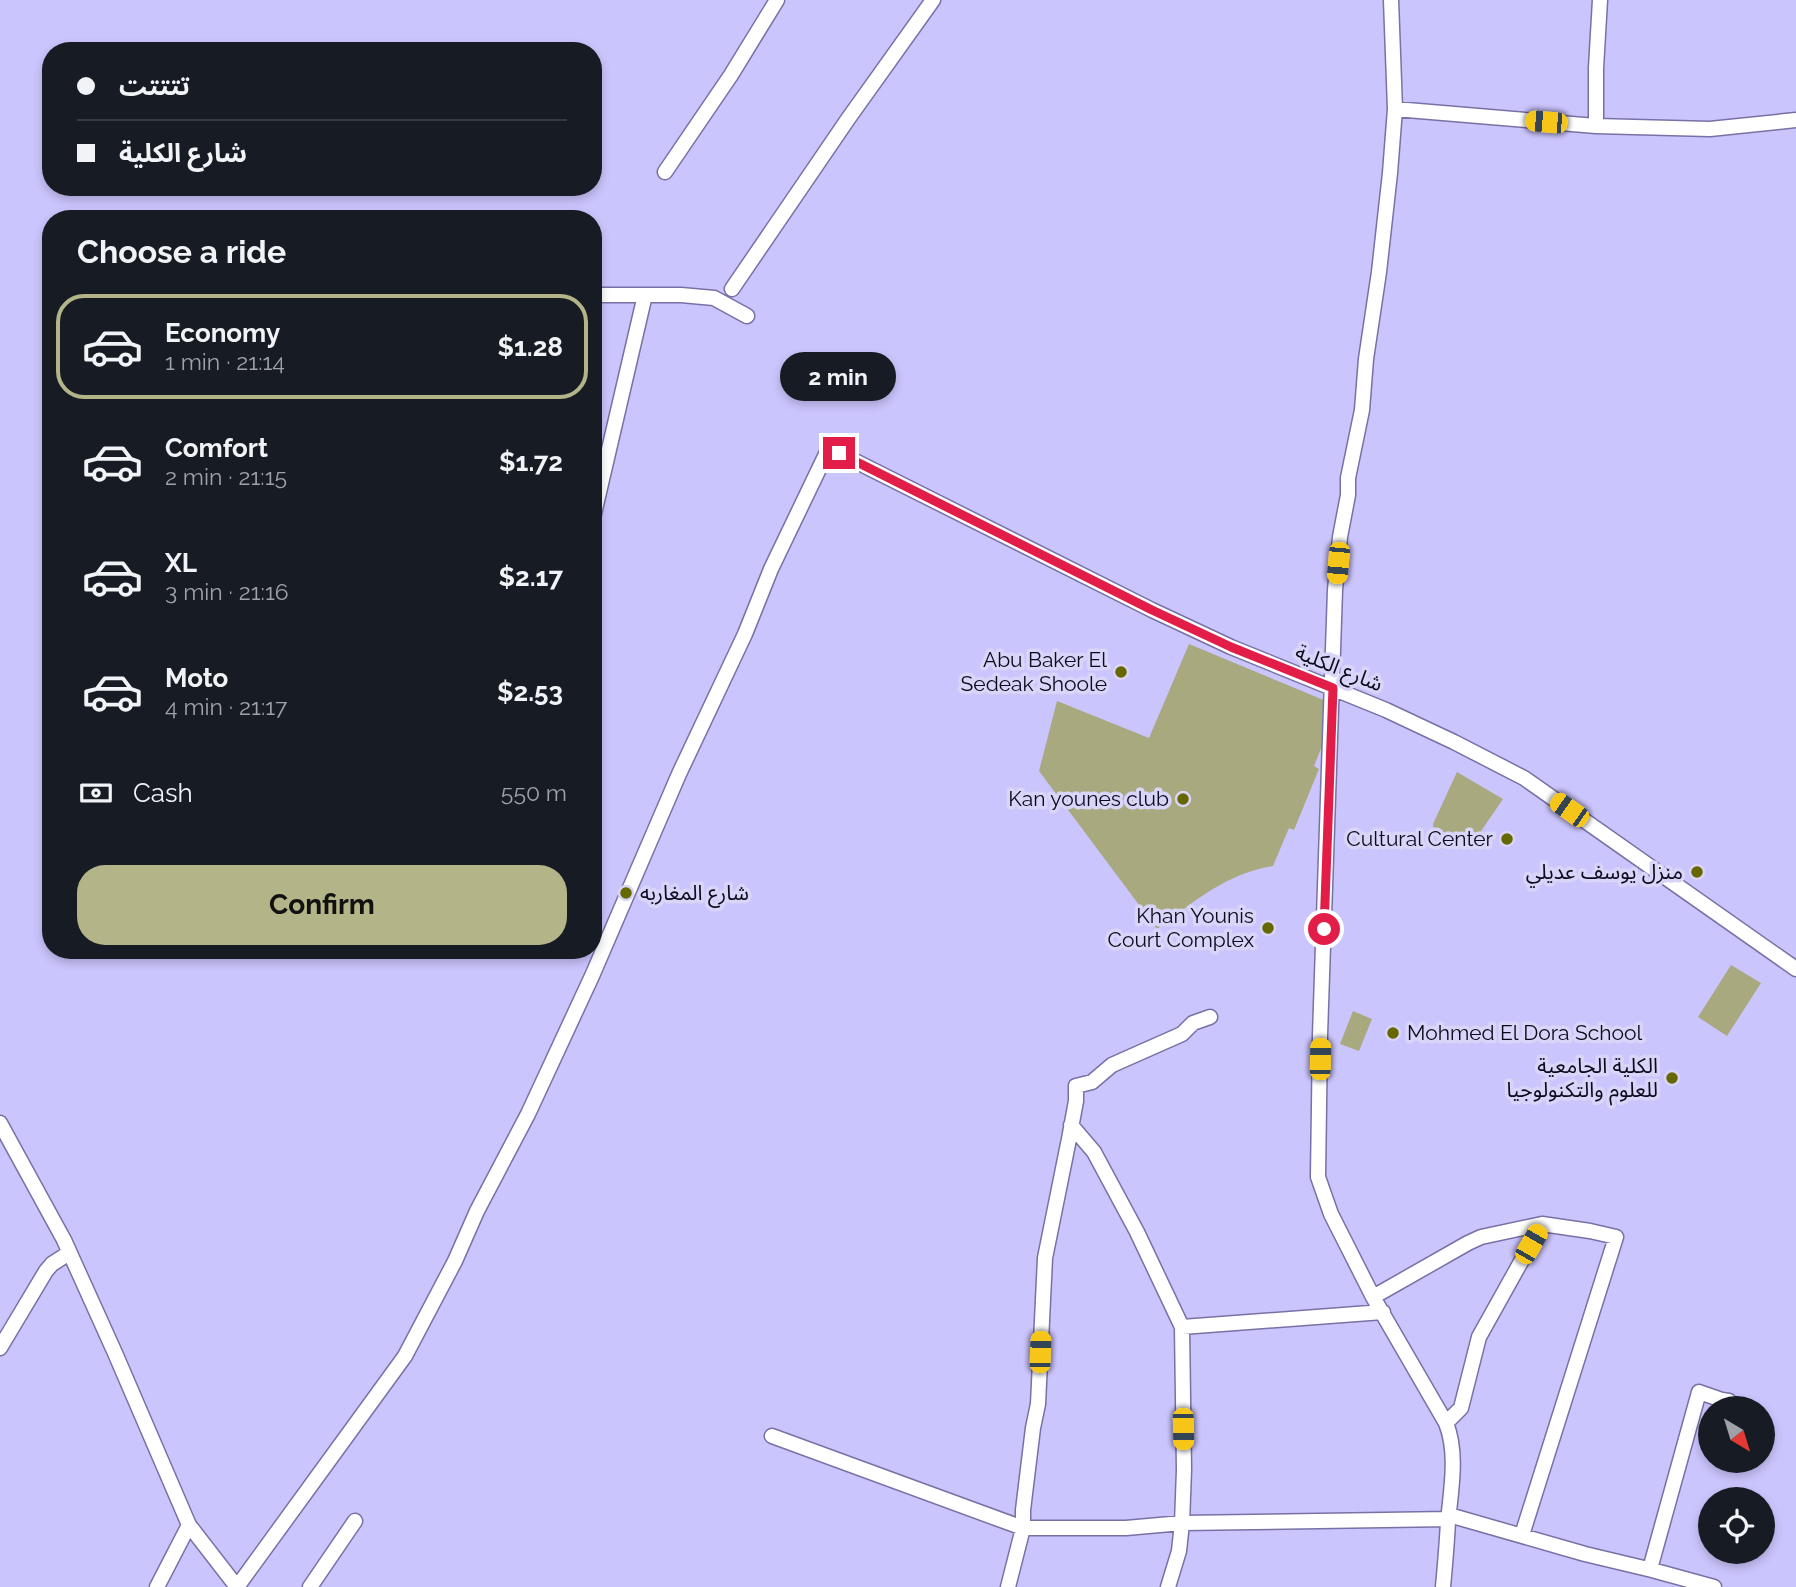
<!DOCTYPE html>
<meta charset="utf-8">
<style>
:root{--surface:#171b24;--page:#20242c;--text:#f1f3f6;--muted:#9ea1a6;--line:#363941;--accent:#b3b487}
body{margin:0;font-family:Raleway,"Noto Sans Arabic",sans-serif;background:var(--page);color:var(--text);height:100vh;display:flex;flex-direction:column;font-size:26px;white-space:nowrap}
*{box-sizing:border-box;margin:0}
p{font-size:23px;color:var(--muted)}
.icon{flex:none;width:38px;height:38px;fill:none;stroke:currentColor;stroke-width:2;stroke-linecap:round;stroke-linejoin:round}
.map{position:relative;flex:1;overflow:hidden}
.drawer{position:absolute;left:42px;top:210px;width:560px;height:749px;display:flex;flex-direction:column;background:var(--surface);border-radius:28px;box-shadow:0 4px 10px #0003}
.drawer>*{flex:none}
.guide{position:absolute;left:42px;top:42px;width:560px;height:154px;border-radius:28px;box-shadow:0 4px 10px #0003;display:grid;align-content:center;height:154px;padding:0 35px;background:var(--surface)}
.needle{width:46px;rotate:142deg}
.fabs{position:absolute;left:1698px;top:1396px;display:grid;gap:14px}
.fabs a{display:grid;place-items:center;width:77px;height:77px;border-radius:50%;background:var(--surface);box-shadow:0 4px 10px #0003;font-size:35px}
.end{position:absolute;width:32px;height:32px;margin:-16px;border:9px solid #e11d48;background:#fff;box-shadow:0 0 0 4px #fff}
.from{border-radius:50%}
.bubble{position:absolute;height:49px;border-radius:24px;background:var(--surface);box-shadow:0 4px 10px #0003;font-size:23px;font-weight:700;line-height:49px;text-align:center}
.car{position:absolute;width:21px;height:42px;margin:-21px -10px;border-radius:9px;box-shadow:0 0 5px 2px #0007;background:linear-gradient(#f5c518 24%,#345 0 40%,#f5c518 0 76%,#345 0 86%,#f5c518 0)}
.guide b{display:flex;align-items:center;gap:24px;height:66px;font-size:26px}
.guide b+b{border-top:2px solid var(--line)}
.guide i{width:18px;height:18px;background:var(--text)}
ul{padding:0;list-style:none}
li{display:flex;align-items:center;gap:21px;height:105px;margin:0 14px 10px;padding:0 21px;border:4px solid transparent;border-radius:28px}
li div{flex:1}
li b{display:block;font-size:26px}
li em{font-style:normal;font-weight:700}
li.active{border-color:var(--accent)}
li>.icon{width:63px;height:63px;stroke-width:1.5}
h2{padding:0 35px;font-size:32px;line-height:84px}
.pay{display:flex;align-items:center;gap:18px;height:77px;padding:0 35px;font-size:26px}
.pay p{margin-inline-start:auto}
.cta{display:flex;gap:14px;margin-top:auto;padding:14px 35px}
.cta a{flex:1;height:80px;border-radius:28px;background:var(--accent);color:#111;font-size:28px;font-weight:700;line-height:80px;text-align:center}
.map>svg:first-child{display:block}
</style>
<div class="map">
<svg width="1796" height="1587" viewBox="0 0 1796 1587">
<rect width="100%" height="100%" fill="#cbc5fd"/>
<!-- green -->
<path fill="#a8a97f" d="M1189 644 1326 701 1327 734 1314 766 1319 769 1294 830 1289 828 1273 866C1226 873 1194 902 1157 929L1039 771 1057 701 1149 738Z
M1457 772 1503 799 1475 840 1464 843 1434 830 1433 824Z
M1731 965 1761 983 1727 1036 1698 1017Z
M1353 1011 1372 1019 1359 1051 1340 1044Z"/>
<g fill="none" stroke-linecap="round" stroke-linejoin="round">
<!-- minor casing -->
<g stroke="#7871a5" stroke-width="17">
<path id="minor" d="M1391 0 1395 109 1390 173 1379 272 1366 359 1362 410 1348 478V495L1340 537 1335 590 1320 1035 1318 1177 1331 1214 1373 1297 1446 1423C1458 1453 1451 1490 1448 1521 1447 1543 1445 1565 1443 1587
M1395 109 1596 126 1710 129 1796 120
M1596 126V68L1600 0
M665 172 731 75 777 0
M732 289 848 119 933 0
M593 295H681L714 298 747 316
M839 453 1152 610 1231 647 1386 710 1454 742 1524 778 1796 969
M593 518 645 295
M0 1123 64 1240 115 1353 189 1525 237 1587
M1071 1125 1094 1152 1137 1232 1182 1327 1184 1470 1182 1523 1179 1551 1168 1587
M1373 1297 1468 1243 1481 1237 1542 1224 1590 1231 1616 1237 1522 1535
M1182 1327 1383 1312
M0 1348 46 1271 52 1264 69 1253
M1446 1423 1461 1408 1479 1337 1542 1224
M772 1436 1023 1528H1126L1182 1523 1449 1519
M1449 1515 1585 1554 1652 1570 1714 1587
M1650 1569 1699 1392 1722 1400 1729 1401
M157 1587 189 1525
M237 1587 405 1356 455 1261 477 1211 528 1114 592 976 679 774 745 634 771 569 830 446
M310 1587 355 1521
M1008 1587 1023 1528V1510L1033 1428 1038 1404 1045 1258 1069 1139 1076 1101V1086L1092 1082 1112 1065 1182 1034 1193 1023 1210 1017"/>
</g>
<!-- minor -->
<use href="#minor" stroke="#fff" stroke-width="14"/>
</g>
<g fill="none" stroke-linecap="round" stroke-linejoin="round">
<!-- route -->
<path stroke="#e11d48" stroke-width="9" d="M839 453 1152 610 1231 647 1333 688 1324 929"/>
</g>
<!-- markers -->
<g fill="#676700" stroke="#d8d5f8" stroke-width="2.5">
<circle cx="1121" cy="672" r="7"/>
<circle cx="1183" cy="799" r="7"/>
<circle cx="1507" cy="839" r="7"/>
<circle cx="1697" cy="872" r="7"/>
<circle cx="626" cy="893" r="7"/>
<circle cx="1268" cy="928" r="7"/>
<circle cx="1393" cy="1033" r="7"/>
<circle cx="1672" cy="1078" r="7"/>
</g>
<g text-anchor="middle" stroke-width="7" stroke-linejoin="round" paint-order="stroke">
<!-- poi labels -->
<g font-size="21" fill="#0d091c" stroke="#d8d5f8" text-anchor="end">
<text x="1107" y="667">Abu Baker El<tspan x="1107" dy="24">Sedeak Shoole</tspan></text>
<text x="1169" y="806">Kan younes club</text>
<text x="1493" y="846">Cultural Center</text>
<text x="1683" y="879">منزل يوسف عديلي</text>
<text x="640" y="900" text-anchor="start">شارع المغاربه</text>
<text x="1254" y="923">Khan Younis<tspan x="1254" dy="24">Court Complex</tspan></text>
<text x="1407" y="1040" text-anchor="start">Mohmed El Dora School</text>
<text x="1658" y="1073">الكلية الجامعية<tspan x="1658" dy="24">للعلوم والتكنولوجيا</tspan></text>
</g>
<!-- street labels -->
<g font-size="21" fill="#0d091c" stroke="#d8d5f8">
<text transform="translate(1339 668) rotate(22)" y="7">شارع الكلية</text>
</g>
</g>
</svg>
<div class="fabs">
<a><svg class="needle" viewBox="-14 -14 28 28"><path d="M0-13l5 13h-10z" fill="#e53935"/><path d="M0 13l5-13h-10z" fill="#9ea1a6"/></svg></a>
<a><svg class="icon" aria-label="locate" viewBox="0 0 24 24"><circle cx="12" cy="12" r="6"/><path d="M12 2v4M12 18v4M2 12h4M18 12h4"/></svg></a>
</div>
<i class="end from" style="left:1324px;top:929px"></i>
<i class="end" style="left:839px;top:453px"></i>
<div class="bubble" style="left:780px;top:352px;width:116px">2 min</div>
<i class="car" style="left:1546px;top:122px;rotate:275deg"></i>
<i class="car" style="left:1338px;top:563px;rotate:185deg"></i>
<i class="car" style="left:1569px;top:810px;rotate:305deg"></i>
<i class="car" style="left:1320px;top:1059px;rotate:1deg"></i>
<i class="car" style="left:1531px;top:1244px;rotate:30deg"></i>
<i class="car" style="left:1040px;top:1352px;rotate:2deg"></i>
<i class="car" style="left:1183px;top:1429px;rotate:179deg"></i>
<div class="guide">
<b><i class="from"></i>تتتتت</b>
<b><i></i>شارع الكلية</b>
</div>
<section class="drawer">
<h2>Choose a ride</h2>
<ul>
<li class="active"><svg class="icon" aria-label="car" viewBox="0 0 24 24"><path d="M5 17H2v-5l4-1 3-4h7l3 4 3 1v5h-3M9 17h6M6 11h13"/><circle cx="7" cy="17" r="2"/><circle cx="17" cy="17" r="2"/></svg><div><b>Economy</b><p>1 min · 21:14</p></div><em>$1.28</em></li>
<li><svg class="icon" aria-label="car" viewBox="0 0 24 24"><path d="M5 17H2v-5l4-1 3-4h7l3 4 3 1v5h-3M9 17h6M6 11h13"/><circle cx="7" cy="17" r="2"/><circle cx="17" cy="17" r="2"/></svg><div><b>Comfort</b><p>2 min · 21:15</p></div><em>$1.72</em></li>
<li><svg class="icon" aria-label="car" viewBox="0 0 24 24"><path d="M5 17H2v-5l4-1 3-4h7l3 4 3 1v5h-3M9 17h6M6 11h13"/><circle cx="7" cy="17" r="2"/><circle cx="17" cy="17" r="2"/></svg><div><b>XL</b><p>3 min · 21:16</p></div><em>$2.17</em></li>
<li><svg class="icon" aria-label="car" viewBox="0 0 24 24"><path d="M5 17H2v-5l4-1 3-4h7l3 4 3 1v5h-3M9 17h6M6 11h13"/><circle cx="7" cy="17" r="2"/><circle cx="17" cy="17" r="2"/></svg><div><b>Moto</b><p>4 min · 21:17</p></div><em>$2.53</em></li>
</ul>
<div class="pay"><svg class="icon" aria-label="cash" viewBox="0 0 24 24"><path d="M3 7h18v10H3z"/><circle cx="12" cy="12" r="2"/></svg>Cash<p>550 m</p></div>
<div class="cta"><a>Confirm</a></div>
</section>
</div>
